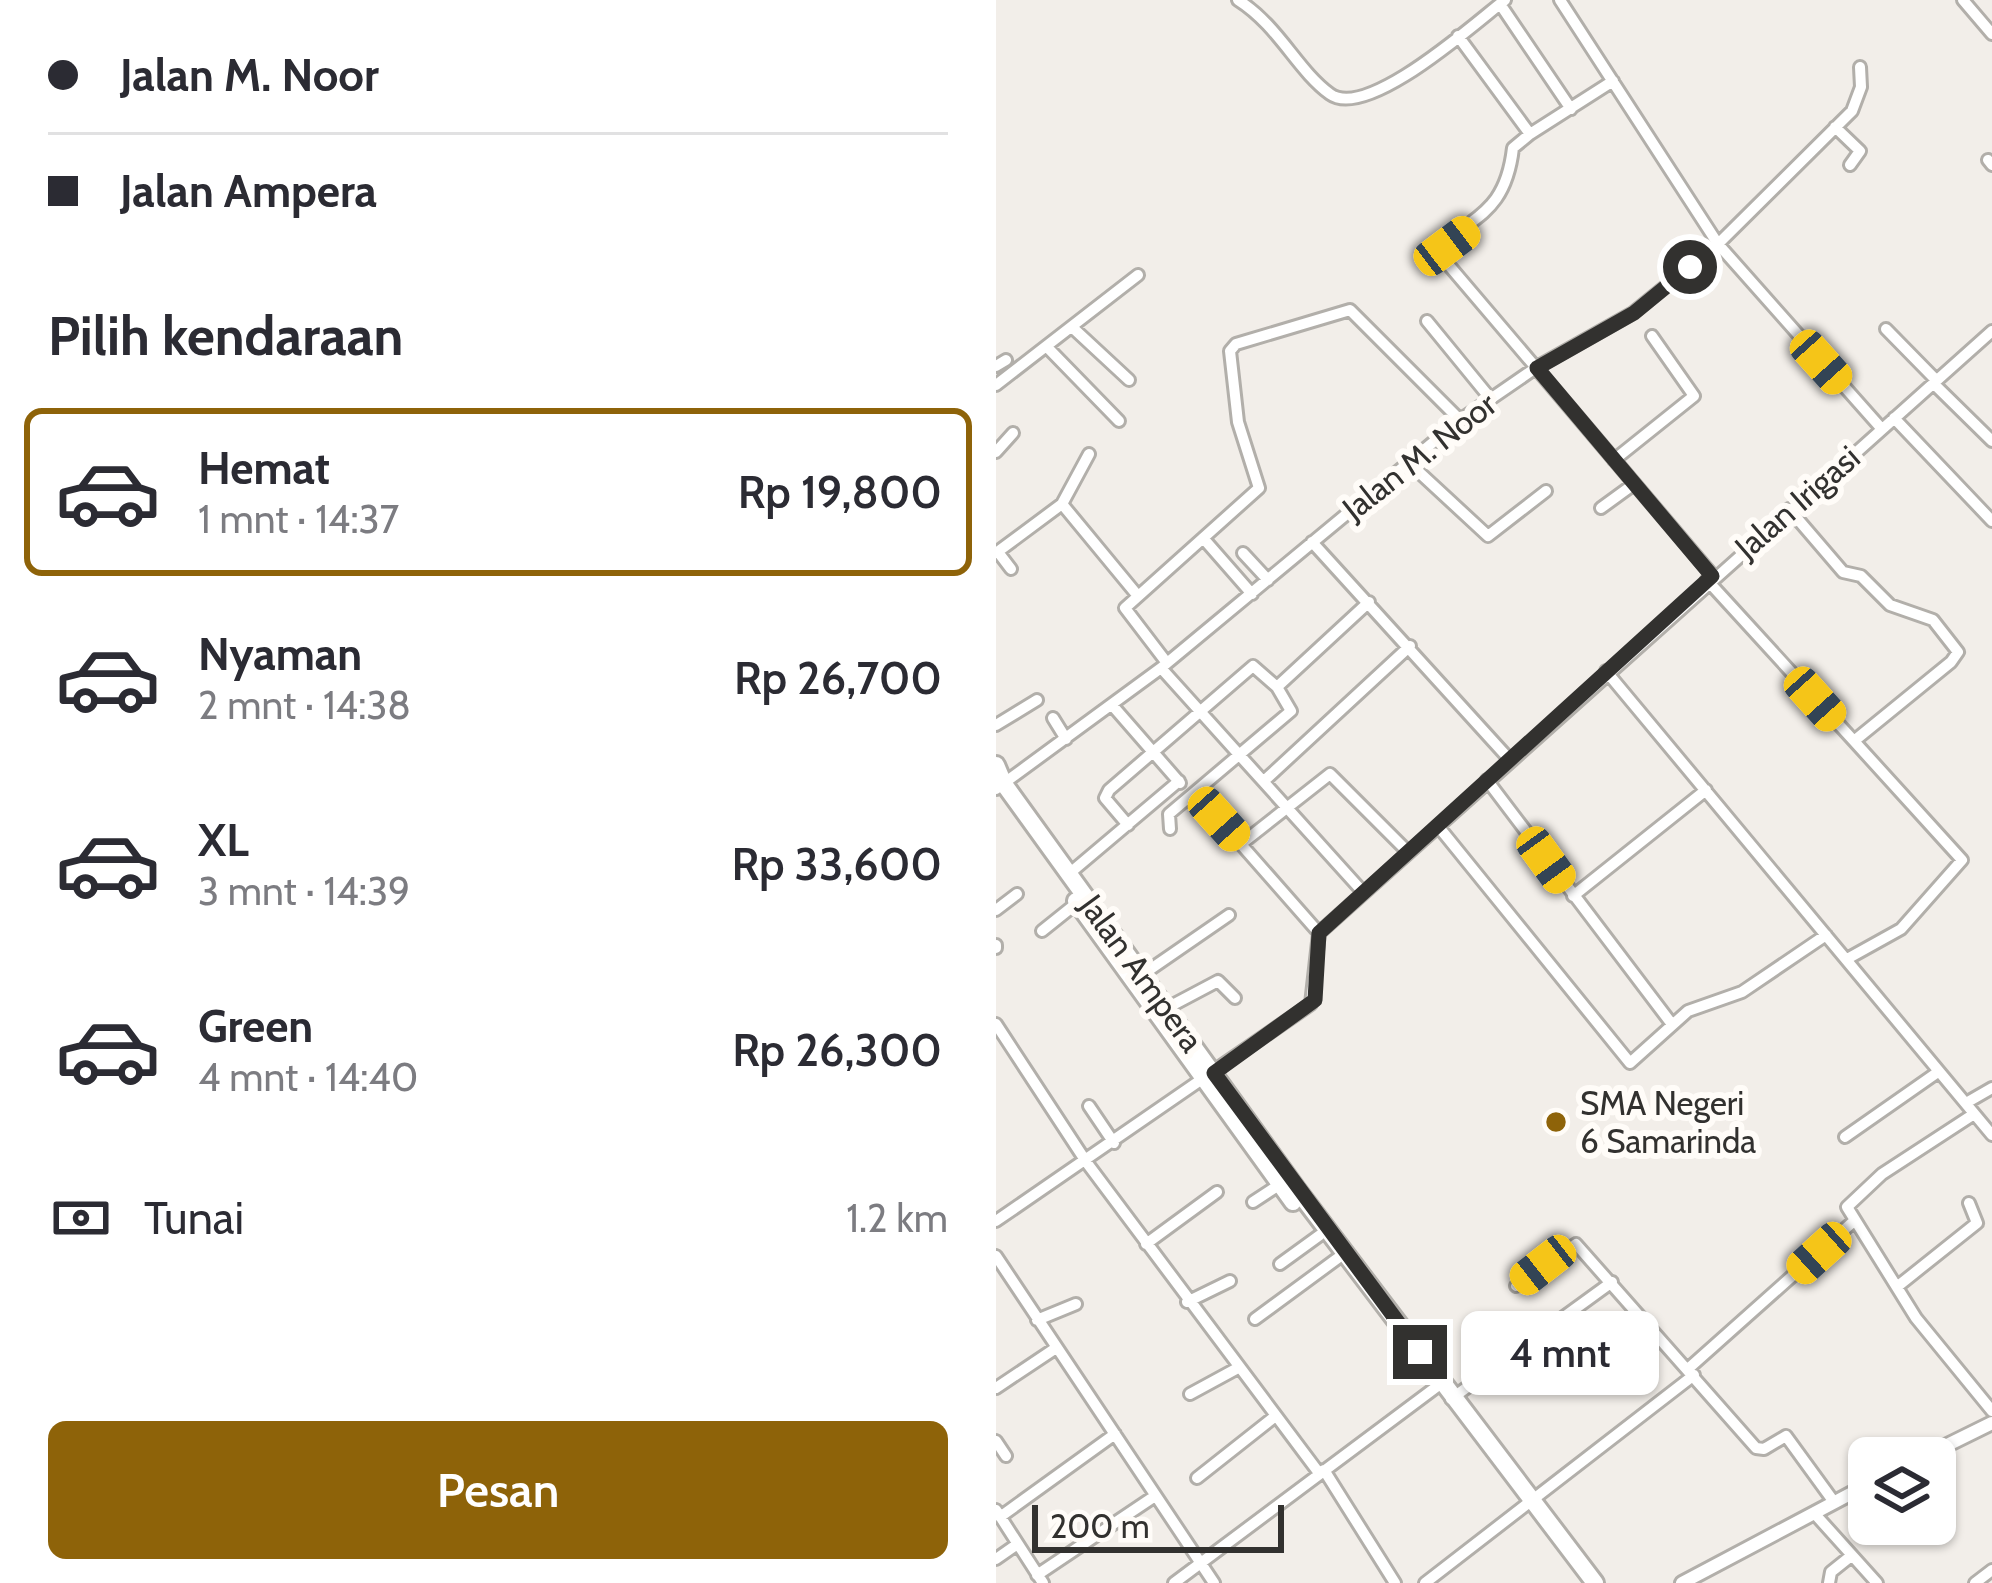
<!DOCTYPE html>
<html lang="id">
<meta charset="utf-8">
<style>
:root{--surface:#fff;--page:#f7f7f7;--text:#2b2b33;--muted:#7c7c81;--line:#e1e1e2;--accent:#8e6309}
body{margin:0;font-family:Cabin,sans-serif;background:var(--page);color:var(--text);height:100vh;display:flex;flex-direction:column;font-size:45px;white-space:nowrap}
*{box-sizing:border-box;margin:0}
p{font-size:39px;color:var(--muted)}
.icon{flex:none;width:66px;height:66px;fill:none;stroke:currentColor;stroke-width:2;stroke-linecap:round;stroke-linejoin:round}
.map{position:relative;flex:1;overflow:hidden}
.side{display:flex;flex-direction:column;background:var(--surface);width:996px}
.side>*{flex:none}
.top-card{display:grid;align-content:center;height:264px;padding:0 48px;background:var(--surface)}
.fabs{position:absolute;left:852px;top:1437px;display:grid;gap:24px}
.fabs a{display:grid;place-items:center;width:108px;height:108px;border-radius:18px;background:var(--surface);box-shadow:0 3px 9px #0004;font-size:60px}
.scale{position:absolute;left:36px;bottom:30px;width:252px;box-sizing:border-box;padding-left:12px;border:6px solid #32312f;border-top:0;font-size:33px;line-height:42px;white-space:nowrap;color:#32312f;-webkit-text-stroke:9px #fffcf8;paint-order:stroke}
.end{position:absolute;width:54px;height:54px;margin:-27px;border:15px solid #32312f;background:#fff;box-shadow:0 0 0 6px #fff}
.from{border-radius:50%}
.bubble{position:absolute;height:84px;border-radius:18px;background:var(--surface);box-shadow:0 3px 9px #0004;font-size:39px;font-weight:600;line-height:84px;text-align:center}
.car{position:absolute;width:36px;height:72px;margin:-36px -18px;border-radius:15px;box-shadow:0 0 9px 3px #0007;background:linear-gradient(#f5c518 24%,#345 0 40%,#f5c518 0 76%,#345 0 86%,#f5c518 0)}
.top-card b{display:flex;align-items:center;gap:42px;height:114px;font-size:45px}
.top-card b+b{border-top:3px solid var(--line)}
.top-card i{width:30px;height:30px;background:var(--text)}
ul{padding:0;list-style:none}
li{display:flex;align-items:center;gap:36px;height:168px;margin:0 24px 18px;padding:0 24px;border:6px solid transparent;border-radius:18px}
li div{flex:1}
li b{display:block;font-size:45px}
li em{font-style:normal;font-weight:600}
li.active{border-color:var(--accent)}
li>.icon{width:108px;height:108px;stroke-width:1.5}
h2{padding:0 48px;font-size:54px;line-height:144px}
.pay{display:flex;align-items:center;gap:30px;height:132px;padding:0 48px;font-size:45px}
.pay p{margin-inline-start:auto}
.primary-button{display:flex;gap:24px;margin-top:auto;padding:24px 48px}
.primary-button a{flex:1;height:138px;border-radius:18px;background:var(--accent);color:#fff;font-size:48px;font-weight:600;line-height:138px;text-align:center}
main{display:flex;flex:1;min-height:0}
.map>svg:first-child{display:block}
</style>
<main>
<section class="side">
<div class="top-card">
<b><i class="from"></i>Jalan M. Noor</b>
<b><i></i>Jalan Ampera</b>
</div>
<h2>Pilih kendaraan</h2>
<ul>
<li class="active"><svg class="icon" aria-label="car" viewBox="0 0 24 24"><path d="M5 17H2v-5l4-1 3-4h7l3 4 3 1v5h-3M9 17h6M6 11h13"/><circle cx="7" cy="17" r="2"/><circle cx="17" cy="17" r="2"/></svg><div><b>Hemat</b><p>1 mnt · 14:37</p></div><em>Rp 19,800</em></li>
<li><svg class="icon" aria-label="car" viewBox="0 0 24 24"><path d="M5 17H2v-5l4-1 3-4h7l3 4 3 1v5h-3M9 17h6M6 11h13"/><circle cx="7" cy="17" r="2"/><circle cx="17" cy="17" r="2"/></svg><div><b>Nyaman</b><p>2 mnt · 14:38</p></div><em>Rp 26,700</em></li>
<li><svg class="icon" aria-label="car" viewBox="0 0 24 24"><path d="M5 17H2v-5l4-1 3-4h7l3 4 3 1v5h-3M9 17h6M6 11h13"/><circle cx="7" cy="17" r="2"/><circle cx="17" cy="17" r="2"/></svg><div><b>XL</b><p>3 mnt · 14:39</p></div><em>Rp 33,600</em></li>
<li><svg class="icon" aria-label="car" viewBox="0 0 24 24"><path d="M5 17H2v-5l4-1 3-4h7l3 4 3 1v5h-3M9 17h6M6 11h13"/><circle cx="7" cy="17" r="2"/><circle cx="17" cy="17" r="2"/></svg><div><b>Green</b><p>4 mnt · 14:40</p></div><em>Rp 26,300</em></li>
</ul>
<div class="pay"><svg class="icon" aria-label="cash" viewBox="0 0 24 24"><path d="M3 7h18v10H3z"/><circle cx="12" cy="12" r="2"/></svg>Tunai<p>1.2 km</p></div>
<div class="primary-button"><a>Pesan</a></div>
</section>
<div class="map">
<svg width="996" height="1583" viewBox="0 0 996 1583">
<rect width="100%" height="100%" fill="#f2eee9"/>
<g fill="none" stroke-linecap="round" stroke-linejoin="round">
<!-- minor casing -->
<g stroke="#b2afaa" stroke-width="16">
<path id="minor" d="M242 0C283 26 301 70 334 94 371 121 479 23 509 0
M564 0 722 244 885 428
M967 0 996 34
M504 4 575 109
M462 36 534 134 617 81
M839 127 864 151 854 165
M534 134 517 148C508 226 461 215 445 256L717 576
M992 160 996 165
M431 321 494 398
M77 328 133 380
M890 329 940 380
M51 347 123 421
M0 366 10 360
M937 383 996 441
M0 385 142 275
M898 418 996 521
M0 452 17 433
M618 460 698 396 656 336
M411 461 492 536 550 491
M66 504 142 596
M605 508 638 484
M207 538 256 594
M316 542 514 760
M2 552 15 569
M0 553 66 504 93 454
M247 553 272 580
M711 580 858 741 955 662 962 652 937 620 894 605 865 576 847 572 793 509
M171 663 129 608 263 488 242 422 234 351 240 344 354 310 464 420
M165 668 366 891
M610 671 996 1135
M116 705 184 783
M57 718 70 739
M0 725 41 700
M269 780 414 646
M491 780 675 1023
M0 789 165 668 464 420 541 367 637 313 722 244 856 111 865 87 864 67
M200 793 323 933
M132 825 109 798 113 790 257 666 281 687
M442 826 634 1063 692 1011 746 992 830 935
M174 829 173 814 295 711 281 687 373 602
M245 844 334 774 412 852
M74 873 183 781
M577 896 710 790
M0 910 21 894
M46 931 81 903
M0 945V948
M851 959 905 929 966 860 858 741
M146 975 233 915
M171 1008 222 981 239 998
M0 1024 91 1163 323 1473
M970 1103 996 1088
M93 1106 118 1143
M978 1114 886 1174 851 1207 920 1318 996 1411
M849 1137 942 1072
M257 1202 283 1185
M0 1221 315 1004 323 933 996 331
M150 1244 221 1192
M0 1256 218 1583
M284 1264 324 1235
M520 1286 580 1244 760 1448 768 1449 790 1436 838 1502
M902 1286 981 1223 973 1203
M191 1302 234 1281
M259 1319 342 1258
M41 1320 80 1304
M693 1368 858 1221
M0 1388 60 1348
M194 1394 240 1369
M455 1399 616 1282
M0 1441 10 1456
M328 1470 399 1583
M201 1478 277 1418
M0 1510 47 1583
M818 1513 881 1583
M4 1517 119 1434
M0 1559 20 1545
M41 1575 159 1496
M178 1583 447 1382
M429 1583 698 1375
M833 1583 835 1572 855 1556
M979 1583 996 1570"/>
</g>
<!-- tertiary casing -->
<g stroke="#b2afaa" stroke-width="18">
<path id="tertiary" d="M925 1458 996 1423
M686 1583 873 1484"/>
</g>
<!-- primary casing -->
<g stroke="#b2afaa" stroke-width="22">
<path id="primary" d="M0 765 8 784 301 1190 599 1583
M80 901 297 1202"/>
</g>
<!-- minor -->
<use href="#minor" stroke="#fff" stroke-width="10"/>
<!-- tertiary -->
<use href="#tertiary" stroke="#fff" stroke-width="12"/>
<!-- primary -->
<use href="#primary" stroke="#fff" stroke-width="16"/>
</g>
<g fill="none" stroke-linecap="round" stroke-linejoin="round">
<!-- route -->
<path stroke="#32312f" stroke-width="15" d="M424 1352 218 1073 319 1000 323 933 716 576 541 368 638 313 694 267"/>
</g>
<!-- markers -->
<circle fill="#8e6309" stroke="#fffcf8" stroke-width="4.5" cx="560" cy="1122" r="12"/>
<g text-anchor="middle" stroke-width="12" stroke-linejoin="round" paint-order="stroke">
<!-- street labels -->
<g font-size="33" fill="#32312f" stroke="#fffcf8">
<text transform="translate(423 456) rotate(-38)" y="12">Jalan M. Noor</text>
<text transform="translate(801 502) rotate(-41)" y="12">Jalan Irigasi</text>
<text transform="translate(146 973) rotate(54)" y="12">Jalan Ampera</text>
</g>
<!-- poi labels -->
<g font-size="33" fill="#32312f" stroke="#fffcf8" text-anchor="start">
<text x="584" y="1115">SMA Negeri<tspan x="584" dy="38">6 Samarinda</tspan></text>
</g>
</g>
</svg>
<div class="fabs">
<a><svg class="icon" aria-label="layers" viewBox="0 0 24 24"><path d="M12 4l9 5-9 5-9-5zM3 14l9 5 9-5"/></svg></a>
</div>
<div class="scale">200 m</div>
<i class="end from" style="left:694px;top:267px"></i>
<i class="end" style="left:424px;top:1352px"></i>
<div class="bubble" style="left:465px;top:1311px;width:198px">4 mnt</div>
<i class="car" style="left:451px;top:246px;rotate:53deg"></i>
<i class="car" style="left:825px;top:362px;rotate:138deg"></i>
<i class="car" style="left:819px;top:699px;rotate:138deg"></i>
<i class="car" style="left:223px;top:819px;rotate:138deg"></i>
<i class="car" style="left:550px;top:860px;rotate:144deg"></i>
<i class="car" style="left:823px;top:1253px;rotate:228deg"></i>
<i class="car" style="left:547px;top:1265px;rotate:232deg"></i>
</div>
</main>
